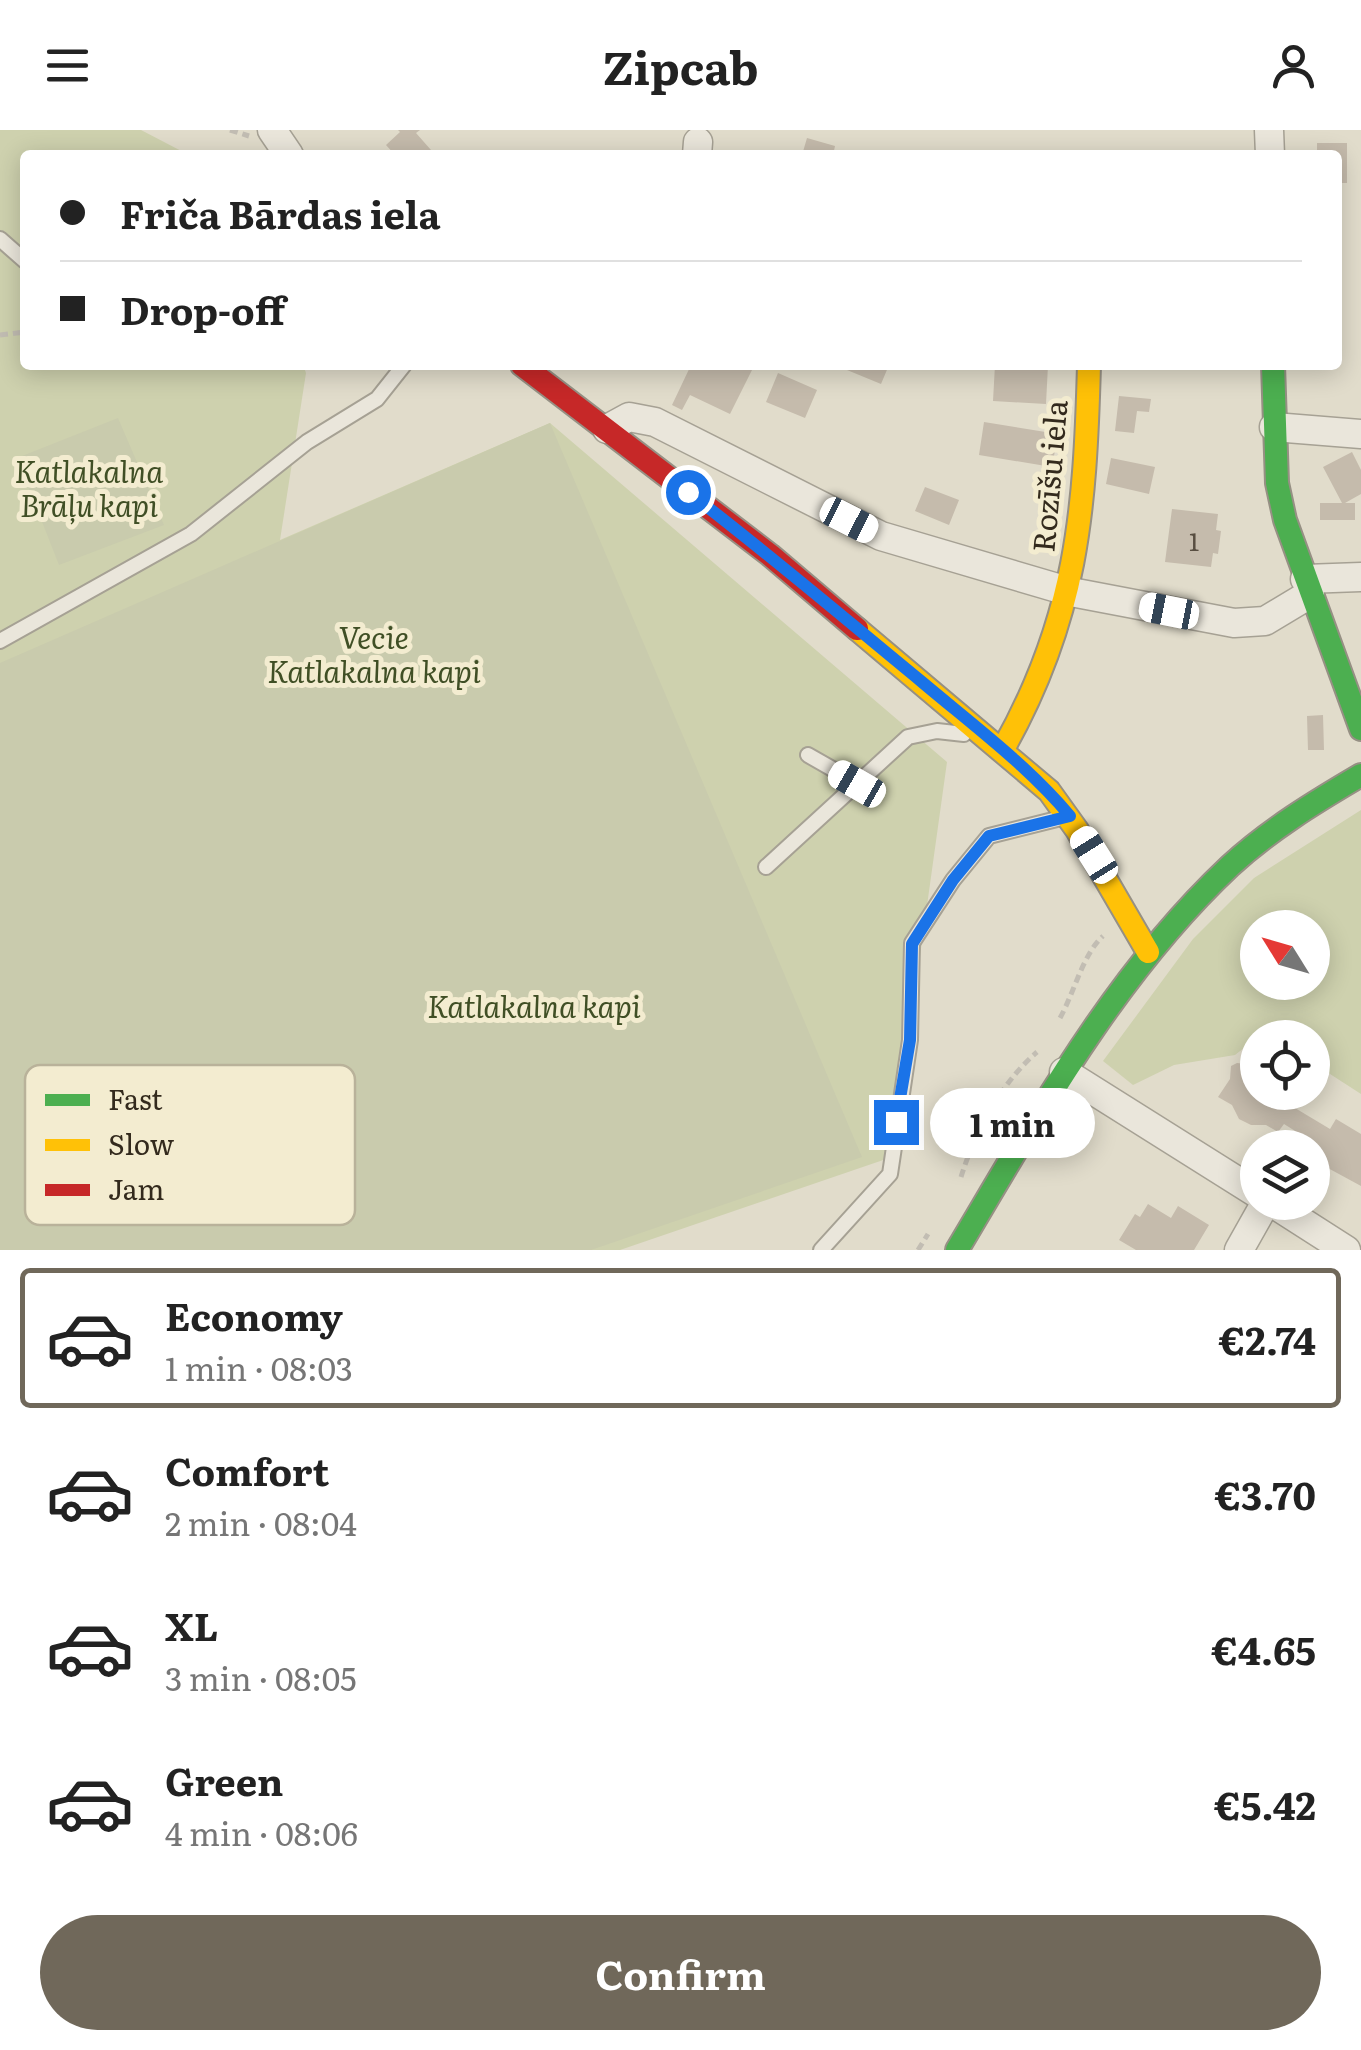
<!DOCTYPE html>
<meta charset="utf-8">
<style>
:root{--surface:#fff;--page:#f6f6f6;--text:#222;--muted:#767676;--line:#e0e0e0;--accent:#70685a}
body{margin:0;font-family:Literata,serif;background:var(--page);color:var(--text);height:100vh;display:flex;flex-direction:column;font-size:38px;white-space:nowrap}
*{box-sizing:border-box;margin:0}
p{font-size:32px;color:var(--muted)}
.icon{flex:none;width:55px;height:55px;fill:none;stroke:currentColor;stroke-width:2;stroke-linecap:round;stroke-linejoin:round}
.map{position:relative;height:1120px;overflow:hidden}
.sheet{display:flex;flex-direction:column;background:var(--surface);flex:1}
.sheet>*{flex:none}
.top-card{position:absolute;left:20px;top:20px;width:1322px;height:220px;border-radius:10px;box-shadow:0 5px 25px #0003;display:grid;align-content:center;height:220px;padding:0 40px;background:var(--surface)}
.needle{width:65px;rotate:307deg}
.buttons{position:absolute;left:1240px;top:780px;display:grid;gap:20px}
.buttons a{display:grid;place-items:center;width:90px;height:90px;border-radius:50%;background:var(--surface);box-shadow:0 5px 25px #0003;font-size:50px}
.end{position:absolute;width:45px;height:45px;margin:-22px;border:12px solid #1a73e8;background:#fff;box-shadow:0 0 0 5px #fff}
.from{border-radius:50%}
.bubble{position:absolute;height:70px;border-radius:35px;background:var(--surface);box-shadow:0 5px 25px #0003;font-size:32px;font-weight:700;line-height:70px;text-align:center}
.car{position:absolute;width:30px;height:60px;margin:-30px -15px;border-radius:12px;box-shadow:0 0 8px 2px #0007;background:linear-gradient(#fff 24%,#345 0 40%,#fff 0 76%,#345 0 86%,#fff 0)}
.top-card b{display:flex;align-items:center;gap:35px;height:95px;font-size:38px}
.top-card b+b{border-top:2px solid var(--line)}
.top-card i{width:25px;height:25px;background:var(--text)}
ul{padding:18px 0 0;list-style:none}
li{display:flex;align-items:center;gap:30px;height:140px;margin:0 20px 15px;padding:0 20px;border:5px solid transparent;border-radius:10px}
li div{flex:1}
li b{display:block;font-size:38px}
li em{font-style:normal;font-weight:700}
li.on{border-color:var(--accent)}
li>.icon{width:90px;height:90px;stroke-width:1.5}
.action{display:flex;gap:20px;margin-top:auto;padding:20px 40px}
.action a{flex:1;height:115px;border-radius:60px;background:var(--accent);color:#fff;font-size:40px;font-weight:700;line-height:115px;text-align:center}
header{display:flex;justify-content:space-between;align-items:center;height:130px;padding:0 40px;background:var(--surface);font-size:45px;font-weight:700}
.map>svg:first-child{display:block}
</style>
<header><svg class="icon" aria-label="menu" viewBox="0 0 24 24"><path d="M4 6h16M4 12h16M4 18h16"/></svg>Zipcab<svg class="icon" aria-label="person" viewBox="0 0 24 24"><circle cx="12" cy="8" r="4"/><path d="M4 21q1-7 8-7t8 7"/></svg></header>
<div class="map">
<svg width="1361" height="1120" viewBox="0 0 1361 1120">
<rect width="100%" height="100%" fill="#e1dccb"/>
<!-- green -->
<path fill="#ced1ae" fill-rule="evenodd" d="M0 0H141L189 25H25V235H303L306 243 280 410 550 293 947 632 892 1027 620 1120H0Z
M1361 680V964L1313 933 1312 908 1286 907 1273 895 1235 925 1174 935 1133 955 1103 931 1193 809 1254 748ZM1258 798H1312V852H1258Z"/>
<!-- cemetery -->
<path fill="#c9cbad" d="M118 288 164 395 59 435 17 328Z
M550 293 862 1027 591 1120H0V533Z"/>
<!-- building -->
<path fill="#c5bbac" d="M398 0H420L416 3 431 20 426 25H395L386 15 400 2Z
M807 8 835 16 833 25H802Z
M1317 13H1347V53H1338V25H1317Z
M691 235 754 236 730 284 690 265 682 280 672 275Z
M849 235H889L881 254 847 240Z
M995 235H1048L1046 274 993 271Z
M778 243 817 260 805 288 766 272Z
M1119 266 1151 269 1149 282 1137 281 1134 303 1115 301Z
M984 292 1058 304 1052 337 979 325Z
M1352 322 1361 340V364L1345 373H1355V390H1320V373H1342L1323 337Z
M1111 328 1155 337 1149 364 1106 354Z
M925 357 959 370 949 395 915 381Z
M1172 379 1218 384 1216 400 1221 401 1218 424 1213 423 1211 437 1165 432Z
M1323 585 1324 620H1308L1307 586Z
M1237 933 1246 934 1251 939 1258 938V962H1280L1299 973 1295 978 1330 999 1336 989 1361 1004V1056L1326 1037 1328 1034 1314 1026 1319 1016 1284 994 1278 1002 1266 995H1251L1239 989 1232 975 1218 967 1230 949 1231 936Z
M1148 1074 1171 1088 1178 1076 1209 1095 1194 1120H1136L1119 1110 1135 1084 1140 1087Z"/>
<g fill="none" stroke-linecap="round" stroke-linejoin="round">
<!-- lane casing -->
<g stroke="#a6a194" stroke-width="18">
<path id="lane" d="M0 109 25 131
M0 511 191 404 307 312 377 269 404 235
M808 625 857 653
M766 737 908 607 937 601 964 604
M821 1120 890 1044 910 910 912 813 953 750 989 706 1065 687"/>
</g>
<!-- street casing -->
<g stroke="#a6a194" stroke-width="31">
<path id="street" d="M272 0 289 25
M1269 0 1270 25
M697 25 698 12
M1274 297 1361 304
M607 299 629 287 655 292 881 406 1071 462 1234 493 1265 491 1310 464
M1305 449 1361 447
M1064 942 1258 1064
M1271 1072 1346 1120
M1239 1120 1266 1072"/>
</g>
<!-- fast casing -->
<g stroke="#969084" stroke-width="26">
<path id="fast" d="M1273 235 1277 353 1285 390 1361 599
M957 1120C1037 986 1115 844 1230 736 1269 700 1315 672 1361 645"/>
</g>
<!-- slow casing -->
<g stroke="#969084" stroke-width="26">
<path id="slow" d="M857 499 1049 661 1077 700 1148 822
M1003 619C1077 488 1085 382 1089 235"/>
</g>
<!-- jam casing -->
<g stroke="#969084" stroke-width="26">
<path id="jam" d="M522 235 770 425 857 499"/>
</g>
<!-- path -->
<path stroke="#c2bdb3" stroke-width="5" stroke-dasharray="8 5" stroke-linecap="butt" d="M230 0 249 6
M0 205 25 202
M1060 888C1074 863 1083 824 1103 806
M961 1047C975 1002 1001 953 1037 922
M918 1120 928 1104"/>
<!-- lane -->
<use href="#lane" stroke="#eae6db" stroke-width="14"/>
<!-- street -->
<use href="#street" stroke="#eae6db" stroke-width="28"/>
<!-- fast -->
<use href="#fast" stroke="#4caf50" stroke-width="22"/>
<!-- slow -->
<use href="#slow" stroke="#ffc107" stroke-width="22"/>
<!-- jam -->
<use href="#jam" stroke="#c62828" stroke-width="22"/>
</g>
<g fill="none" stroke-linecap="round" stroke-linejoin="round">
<!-- route -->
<path stroke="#1a73e8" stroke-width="12" d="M688 362C768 423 844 488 922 552 973 595 1027 635 1070 686L989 706 953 750 912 814 910 910 896 992"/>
</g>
<g text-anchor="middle" stroke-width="10" stroke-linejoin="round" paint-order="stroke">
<!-- number labels -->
<g font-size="25" fill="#584e41">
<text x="1194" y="421">1</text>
</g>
<!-- park labels -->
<g font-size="30" font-style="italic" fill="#404f25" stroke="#f3ecd0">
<text x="89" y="353">Katlakalna<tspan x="89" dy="34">Brāļu kapi</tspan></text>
<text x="374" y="519">Vecie<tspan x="374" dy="34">Katlakalna kapi</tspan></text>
<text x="534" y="888">Katlakalna kapi</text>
</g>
<!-- street labels -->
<g font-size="30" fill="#332a1d" stroke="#f3ecd0">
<text transform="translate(1051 346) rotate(-85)" y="10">Rozīšu iela</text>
</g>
</g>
<!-- legend -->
<rect x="25" y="935" width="330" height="160" rx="15" fill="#f3ecd0" stroke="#b9b29a" stroke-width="2.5"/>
<rect x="45" y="964" width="45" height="12" fill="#4caf50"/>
<rect x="45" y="1009" width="45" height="12" fill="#ffc107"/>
<rect x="45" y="1054" width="45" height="12" fill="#c62828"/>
<g font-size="28" fill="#332a1d">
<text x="108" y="980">Fast</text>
<text x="108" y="1025">Slow</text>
<text x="108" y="1070">Jam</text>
</g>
</svg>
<div class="buttons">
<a><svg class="needle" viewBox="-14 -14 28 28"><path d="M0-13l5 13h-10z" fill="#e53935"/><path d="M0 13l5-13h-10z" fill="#767676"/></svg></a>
<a><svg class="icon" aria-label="locate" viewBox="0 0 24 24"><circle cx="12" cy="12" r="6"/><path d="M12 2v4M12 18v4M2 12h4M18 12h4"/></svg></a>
<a><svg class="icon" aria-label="layers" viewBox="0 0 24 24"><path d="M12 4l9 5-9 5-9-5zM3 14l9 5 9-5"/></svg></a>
</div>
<i class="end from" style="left:688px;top:362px"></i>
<i class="end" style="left:896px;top:992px"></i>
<div class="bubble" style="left:930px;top:958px;width:165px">1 min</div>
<i class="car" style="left:849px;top:390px;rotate:117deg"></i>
<i class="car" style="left:1169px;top:481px;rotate:281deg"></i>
<i class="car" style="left:857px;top:654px;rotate:300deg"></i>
<i class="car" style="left:1094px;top:725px;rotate:328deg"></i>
<div class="top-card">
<b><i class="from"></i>Friča Bārdas iela</b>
<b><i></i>Drop-off</b>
</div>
</div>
<section class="sheet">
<ul>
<li class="on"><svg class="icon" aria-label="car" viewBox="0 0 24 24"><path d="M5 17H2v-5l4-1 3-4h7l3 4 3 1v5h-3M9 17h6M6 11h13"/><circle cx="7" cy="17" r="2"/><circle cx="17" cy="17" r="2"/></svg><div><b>Economy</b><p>1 min · 08:03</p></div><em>€2.74</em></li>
<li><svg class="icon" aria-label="car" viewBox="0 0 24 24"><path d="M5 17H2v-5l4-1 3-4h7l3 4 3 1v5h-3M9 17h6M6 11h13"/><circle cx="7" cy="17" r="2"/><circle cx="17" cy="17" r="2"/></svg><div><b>Comfort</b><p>2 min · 08:04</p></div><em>€3.70</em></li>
<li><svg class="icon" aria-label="car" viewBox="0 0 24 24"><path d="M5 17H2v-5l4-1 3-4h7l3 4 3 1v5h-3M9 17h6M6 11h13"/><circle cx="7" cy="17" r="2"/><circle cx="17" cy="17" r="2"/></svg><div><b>XL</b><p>3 min · 08:05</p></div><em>€4.65</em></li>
<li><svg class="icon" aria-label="car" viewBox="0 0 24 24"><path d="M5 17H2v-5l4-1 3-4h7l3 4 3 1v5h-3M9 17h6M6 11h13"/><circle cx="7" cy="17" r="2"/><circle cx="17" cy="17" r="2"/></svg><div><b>Green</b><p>4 min · 08:06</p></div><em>€5.42</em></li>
</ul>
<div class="action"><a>Confirm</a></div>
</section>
